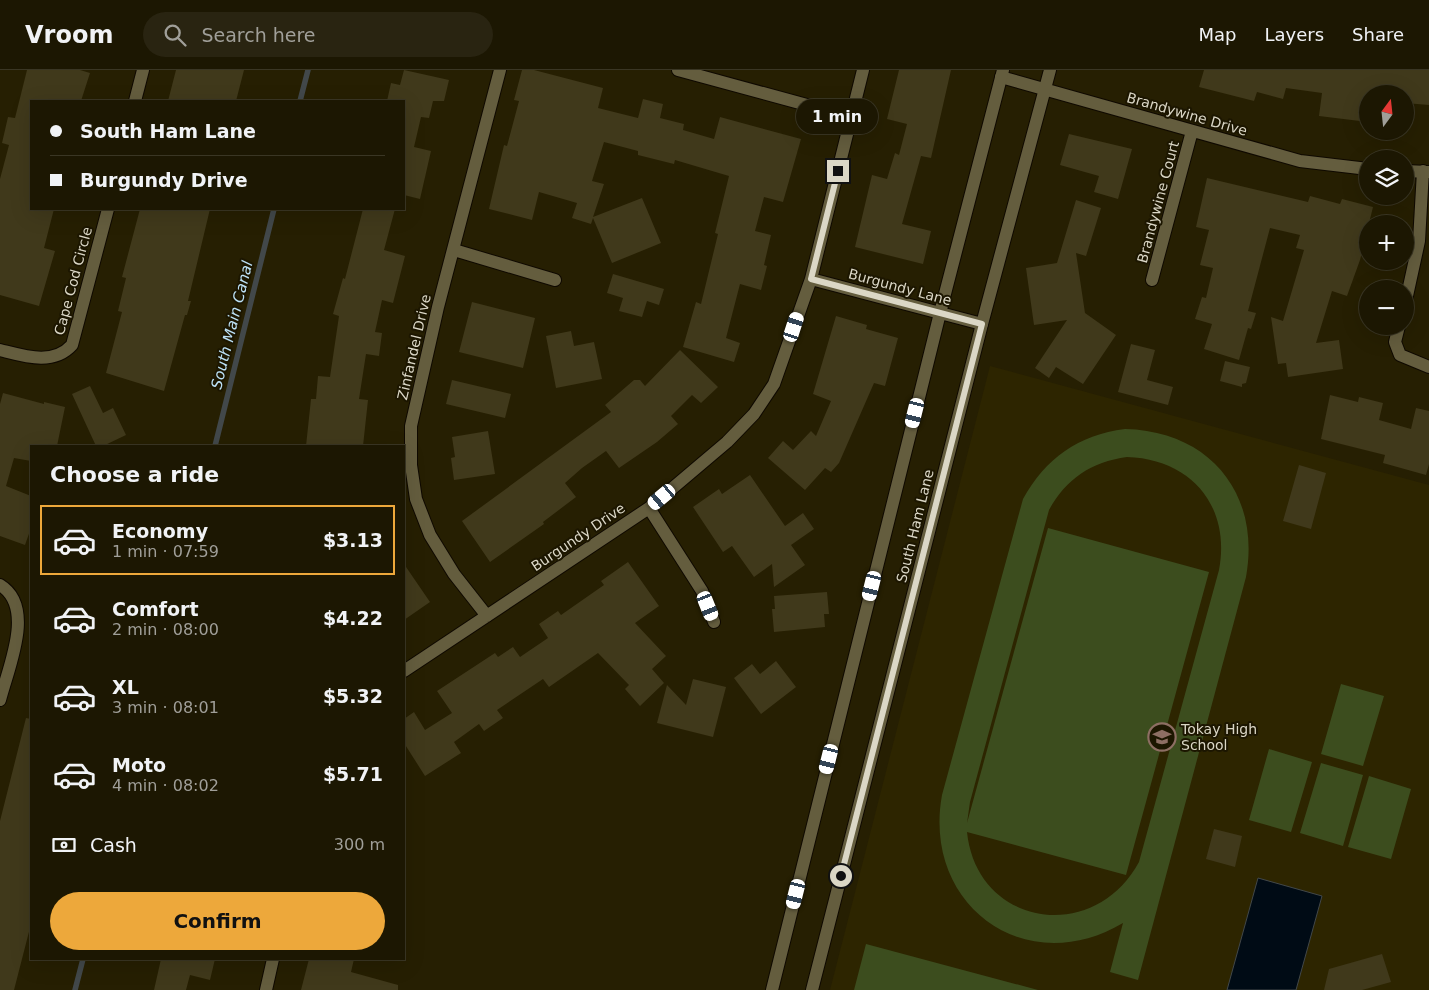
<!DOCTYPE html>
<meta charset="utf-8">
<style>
:root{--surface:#1c1702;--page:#292411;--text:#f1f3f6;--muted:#a09f99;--line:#3a3624;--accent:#eda83b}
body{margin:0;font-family:"DejaVu Sans",sans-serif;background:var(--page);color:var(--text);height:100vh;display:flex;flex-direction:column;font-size:19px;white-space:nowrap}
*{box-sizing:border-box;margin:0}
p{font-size:16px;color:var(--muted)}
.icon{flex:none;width:28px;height:28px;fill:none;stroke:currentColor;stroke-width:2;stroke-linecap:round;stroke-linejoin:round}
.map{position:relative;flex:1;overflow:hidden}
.drawer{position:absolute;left:30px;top:375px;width:375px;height:515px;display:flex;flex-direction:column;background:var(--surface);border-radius:0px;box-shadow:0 5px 20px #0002,0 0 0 1px var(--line)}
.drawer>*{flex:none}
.guide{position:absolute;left:30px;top:30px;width:375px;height:110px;border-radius:0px;box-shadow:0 5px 20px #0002,0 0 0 1px var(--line);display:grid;align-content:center;height:110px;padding:0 20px;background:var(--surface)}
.needle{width:32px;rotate:15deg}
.controls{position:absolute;left:1359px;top:15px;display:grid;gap:10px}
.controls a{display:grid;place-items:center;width:55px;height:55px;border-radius:50%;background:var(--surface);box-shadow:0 5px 20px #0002,0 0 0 1px var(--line);font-size:25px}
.end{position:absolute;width:22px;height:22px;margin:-11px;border:6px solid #dbd7c6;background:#111;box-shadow:0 0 0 2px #111}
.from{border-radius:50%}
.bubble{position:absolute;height:35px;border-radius:18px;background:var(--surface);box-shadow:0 5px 20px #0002,0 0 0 1px var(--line);font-size:16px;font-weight:700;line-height:35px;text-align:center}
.car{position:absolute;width:15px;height:30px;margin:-15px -8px;border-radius:6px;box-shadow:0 0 4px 1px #0007;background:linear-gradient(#fff 24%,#345 0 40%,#fff 0 76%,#345 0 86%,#fff 0)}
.guide b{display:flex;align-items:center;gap:18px;height:48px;font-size:19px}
.guide b+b{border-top:1px solid var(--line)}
.guide i{width:12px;height:12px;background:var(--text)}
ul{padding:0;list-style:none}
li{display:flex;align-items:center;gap:15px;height:70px;margin:0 10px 8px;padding:0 10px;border:2px solid transparent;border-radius:0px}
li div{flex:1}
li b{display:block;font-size:19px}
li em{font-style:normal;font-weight:700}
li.selected{border-color:var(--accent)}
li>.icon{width:45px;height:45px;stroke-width:1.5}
h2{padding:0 20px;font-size:22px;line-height:60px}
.pay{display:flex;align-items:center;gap:12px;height:55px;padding:0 20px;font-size:19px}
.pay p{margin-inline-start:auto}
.action{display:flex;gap:10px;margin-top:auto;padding:10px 20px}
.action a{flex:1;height:58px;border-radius:30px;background:var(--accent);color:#111;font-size:20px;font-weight:700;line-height:58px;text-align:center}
header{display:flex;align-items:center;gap:30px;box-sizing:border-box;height:70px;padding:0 25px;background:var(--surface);border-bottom:1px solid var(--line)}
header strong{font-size:24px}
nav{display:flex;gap:28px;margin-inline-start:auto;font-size:18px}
.search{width:350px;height:45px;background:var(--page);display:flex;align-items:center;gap:12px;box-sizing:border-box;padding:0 18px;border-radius:28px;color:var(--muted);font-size:19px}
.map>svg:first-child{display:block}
</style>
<header>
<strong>Vroom</strong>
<div class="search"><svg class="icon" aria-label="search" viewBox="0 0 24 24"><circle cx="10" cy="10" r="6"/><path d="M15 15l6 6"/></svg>Search here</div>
<nav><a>Map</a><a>Layers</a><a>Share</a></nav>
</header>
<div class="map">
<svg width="1429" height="920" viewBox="0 0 1429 920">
<rect width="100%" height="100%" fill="#261f02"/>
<!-- built -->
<path fill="#2d2500" d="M990 296 1429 415V920H830Z"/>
<!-- green -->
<path fill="#3c4d1e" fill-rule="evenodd" d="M1125 359C1210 361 1261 424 1246 507L1138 910 1110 902 1123 853C1025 911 922 835 942 725L1023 429C1046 388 1078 365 1125 359ZM1127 387C1191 389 1231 436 1219 500L1139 792C1094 875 977 857 967 762L1126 805 1209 502 1048 458 967 753 970 732 1049 440C1066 409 1091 392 1127 387Z
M1341 614 1384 626 1363 696 1321 684Z
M1269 679 1312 692 1291 762 1249 750Z
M1321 693 1363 705 1343 776 1300 763Z
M1369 706 1411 719 1391 789 1348 777Z
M866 874 1038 920H854Z"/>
<!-- water -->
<path fill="#000b15" stroke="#42484a" d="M1258 808 1322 826 1296 920H1227Z"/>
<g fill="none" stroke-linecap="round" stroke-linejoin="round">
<!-- stream -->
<path stroke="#42484a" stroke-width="5.5" d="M300 31 308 0
M215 376 274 139
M75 920 83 889"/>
</g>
<!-- building -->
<path fill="#40391b" d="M27 0H80L90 3 81 31H31V139H54L44 178 55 181 39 236 0 225V109L9 75 2 73 8 47 15 48Z
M176 0H244L236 31H168Z
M404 0 449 10 444 31H433L429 48 421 47 414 77 431 81 420 129 404 125V31H387L391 13 400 15Z
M522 0H534L603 18 598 38 638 48 643 29 663 34 660 48 684 54 683 60 714 69 720 47 801 69 783 132 764 127 755 161 771 165 764 195 767 196 761 220 740 214 726 268 740 273 734 292 683 277 696 232 701 234 718 164 715 163 729 106 675 90 674 94 638 85V81L604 72 592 111 604 114 593 147 642 128 661 173 612 193 593 148 591 154 572 148 577 133 539 122 532 150 489 139 504 75 507 76 519 31 514 30Z
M899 0H951L931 88 921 86 902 154 931 161 923 194 855 177 872 105 887 109 895 83 899 85 907 54 887 49Z
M1204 0H1429V35L1405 33V24H1368V52L1319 46 1322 23 1286 18 1283 29 1257 22 1254 31 1199 17Z
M1069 64 1132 79 1118 129 1094 122 1099 106 1060 95Z
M1207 108 1308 132 1310 126 1340 134 1342 129 1373 137 1360 190 1347 226 1332 221 1316 273 1339 270 1343 299 1288 307 1286 293 1278 294 1271 247 1283 251 1304 180 1296 178 1300 165 1270 158 1248 241 1256 243 1251 259 1248 258 1239 290 1204 279 1212 254 1195 249 1202 227 1206 228 1213 198 1200 195 1209 160 1196 157Z
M1076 130 1101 138 1086 186 1076 183 1085 243 1116 265 1083 314 1056 297 1049 308 1035 298 1067 250 1034 255 1026 198 1057 193Z
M140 139H210L188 231H191L187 245H185L164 321 106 303 122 242 118 241 126 208 122 207Z
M363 139H395L384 180 405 186 393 233 382 230 375 262 382 263 379 286 366 284 359 329 368 330 363 376H306L311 329H316L318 306 330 307 339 246 333 244 343 208 345 209Z
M613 204 664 219 659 235 647 231 642 247 619 241 623 228 607 223Z
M472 232 535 248 523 298 459 282Z
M836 246 867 255 866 259 898 268 885 316 874 313 839 393 831 402 825 398 805 420 768 388 783 371 793 380 811 361 816 366 831 331 813 324Z
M571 261 574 276 594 272 602 309 556 318 546 266Z
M1131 274 1155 280 1147 310 1173 317 1168 335 1118 322Z
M680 280 718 317 701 333 692 325 671 346 678 354 657 372 619 398 606 381 582 398 565 413 576 427 543 452 544 454 490 492 462 451 611 342 605 335 634 310H640L645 316Z
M1225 291 1250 297 1246 313 1242 314V317L1220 311Z
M452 310 511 324 505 348 446 334Z
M90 316 103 343 113 338 126 365 103 376H96L72 324Z
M3 323 44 334V332L65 337 57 376H31V391L14 388 6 416 31 426V458L25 475 0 466V334Z
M1330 325 1358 332 1359 327 1383 333 1379 350 1411 359 1416 338 1429 341V394L1426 405 1383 393 1385 385 1321 369Z
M488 361 495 404 454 410 451 388 455 387 452 367Z
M1299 395 1326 403 1311 459 1283 451Z
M750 405 785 456 803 443 814 459 791 475 805 495 774 517 772 494 754 507 732 476 723 482 693 437 719 419 722 424Z
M628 492 659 536 635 553 666 586 652 599 664 613 640 636 625 619 629 615 598 583 549 617 543 609 497 640 503 648 484 661 479 654 454 672 461 683 425 706 404 673V649L414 642 425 660 452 643 437 621 495 583 498 587 513 577 520 587 548 568 539 554 558 541 561 545 604 515 601 511Z
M404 494 430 532 404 550Z
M827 522 829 544H824L825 557 774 562 772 539H775L774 526Z
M776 591 796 617 761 644 734 608 752 594 760 604Z
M693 609 726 617 713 667 657 653 667 615 686 635Z
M26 648 31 649V854L14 920H0V751Z
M1214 759 1242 766 1235 797 1206 789Z
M1382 884 1391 912 1362 920H1324L1329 899Z
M161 889H215L210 910 190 905 186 920H154Z
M309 889H354L351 902 398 915V920H301Z"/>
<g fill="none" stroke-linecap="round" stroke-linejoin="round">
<!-- minor casing -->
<g stroke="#0f0900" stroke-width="14">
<path id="minor" d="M678 0 851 47
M1001 7 1300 91 1368 99
M135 31 143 0
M1405 101 1429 102
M454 180 555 210
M811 209 982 254
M1152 210 1192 61
M1405 235 1419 171 1423 101
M1399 256 1395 272 1400 285 1429 297
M0 280C24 286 53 296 72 275L108 139
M649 438 702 521 714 552
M0 515C36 537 8 598 0 630
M487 546 454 504 430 465 416 429 411 395V356L438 237 500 0
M404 601 649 438 727 372 754 344 774 314 811 209 863 0
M266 920 273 889"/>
</g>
<!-- secondary casing -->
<g stroke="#0f0900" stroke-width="14">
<path id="secondary" d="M772 920 940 243 1003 0
M812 920 982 254 1050 0"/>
</g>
<!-- minor -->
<use href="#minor" stroke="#645d3e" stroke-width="12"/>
<!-- secondary -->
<use href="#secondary" stroke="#645d3e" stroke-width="12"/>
</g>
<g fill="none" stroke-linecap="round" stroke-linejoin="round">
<!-- route -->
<path stroke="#dbd7c6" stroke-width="6" d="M838 101 811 209 982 254 841 806"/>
</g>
<!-- icons -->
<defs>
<g id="school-ring" transform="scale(1.4375)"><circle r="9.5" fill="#1c1600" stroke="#8d6e63" stroke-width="1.5"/><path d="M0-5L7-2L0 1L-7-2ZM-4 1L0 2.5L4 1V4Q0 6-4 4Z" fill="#8d6e63"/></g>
</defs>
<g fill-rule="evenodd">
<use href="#school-ring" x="1162" y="667"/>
</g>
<g text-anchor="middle" stroke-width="4" stroke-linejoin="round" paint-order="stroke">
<!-- street labels -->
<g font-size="14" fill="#dbd7c6" stroke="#1c1600">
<text transform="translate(1187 44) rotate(16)" y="5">Brandywine Drive</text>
<text transform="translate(1158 132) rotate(-75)" y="5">Brandywine Court</text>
<text transform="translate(73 211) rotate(-75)" y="5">Cape Cod Circle</text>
<text transform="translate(900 217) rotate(15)" y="5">Burgundy Lane</text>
<text transform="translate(414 277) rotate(-77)" y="5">Zinfandel Drive</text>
<text transform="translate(915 456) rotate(-76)" y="5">South Ham Lane</text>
<text transform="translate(578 467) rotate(-34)" y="5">Burgundy Drive</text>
</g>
<!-- poi labels -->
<g font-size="14" fill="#dbd7c6" stroke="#1c1600" text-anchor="start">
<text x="1181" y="664">Tokay High<tspan x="1181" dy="16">School</tspan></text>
</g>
<!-- water labels -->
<g font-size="15" font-style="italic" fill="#bde2f7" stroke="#1c1600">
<text transform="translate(232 255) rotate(-76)" y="5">South Main Canal</text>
</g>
</g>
</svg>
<div class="controls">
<a><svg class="needle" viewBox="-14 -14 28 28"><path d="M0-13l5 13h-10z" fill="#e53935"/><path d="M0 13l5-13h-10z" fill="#a09f99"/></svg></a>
<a><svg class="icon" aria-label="layers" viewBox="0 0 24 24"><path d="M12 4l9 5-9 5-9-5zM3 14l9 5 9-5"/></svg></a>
<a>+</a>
<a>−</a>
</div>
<i class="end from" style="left:841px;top:806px"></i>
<i class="end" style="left:838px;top:101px"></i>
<div class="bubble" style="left:796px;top:29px;width:82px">1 min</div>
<i class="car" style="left:794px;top:257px;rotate:18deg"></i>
<i class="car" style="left:915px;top:343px;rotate:194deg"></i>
<i class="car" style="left:662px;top:427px;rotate:230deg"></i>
<i class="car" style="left:872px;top:516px;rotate:194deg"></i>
<i class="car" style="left:708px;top:536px;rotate:158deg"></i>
<i class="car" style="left:829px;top:689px;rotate:194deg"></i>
<i class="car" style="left:796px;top:824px;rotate:194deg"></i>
<div class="guide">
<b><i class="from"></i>South Ham Lane</b>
<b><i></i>Burgundy Drive</b>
</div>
<section class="drawer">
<h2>Choose a ride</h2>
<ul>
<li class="selected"><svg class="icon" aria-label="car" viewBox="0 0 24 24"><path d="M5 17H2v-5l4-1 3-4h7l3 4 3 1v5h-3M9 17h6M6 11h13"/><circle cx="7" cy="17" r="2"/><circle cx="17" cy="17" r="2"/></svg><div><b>Economy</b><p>1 min · 07:59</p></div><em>$3.13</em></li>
<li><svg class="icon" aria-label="car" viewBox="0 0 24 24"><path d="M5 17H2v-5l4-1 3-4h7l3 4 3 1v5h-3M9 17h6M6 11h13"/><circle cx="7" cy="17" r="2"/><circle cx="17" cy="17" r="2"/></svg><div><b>Comfort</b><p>2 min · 08:00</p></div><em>$4.22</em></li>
<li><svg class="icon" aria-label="car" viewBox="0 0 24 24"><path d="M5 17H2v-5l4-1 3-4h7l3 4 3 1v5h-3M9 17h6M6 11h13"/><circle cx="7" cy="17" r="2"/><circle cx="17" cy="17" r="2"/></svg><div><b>XL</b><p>3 min · 08:01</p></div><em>$5.32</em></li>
<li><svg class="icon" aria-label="car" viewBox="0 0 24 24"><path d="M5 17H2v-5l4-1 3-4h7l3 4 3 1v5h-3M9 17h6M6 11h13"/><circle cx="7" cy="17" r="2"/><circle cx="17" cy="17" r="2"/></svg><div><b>Moto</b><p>4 min · 08:02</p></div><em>$5.71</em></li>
</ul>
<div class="pay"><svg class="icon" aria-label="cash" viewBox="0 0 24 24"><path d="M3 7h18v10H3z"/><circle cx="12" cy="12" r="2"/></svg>Cash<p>300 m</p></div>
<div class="action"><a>Confirm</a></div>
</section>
</div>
